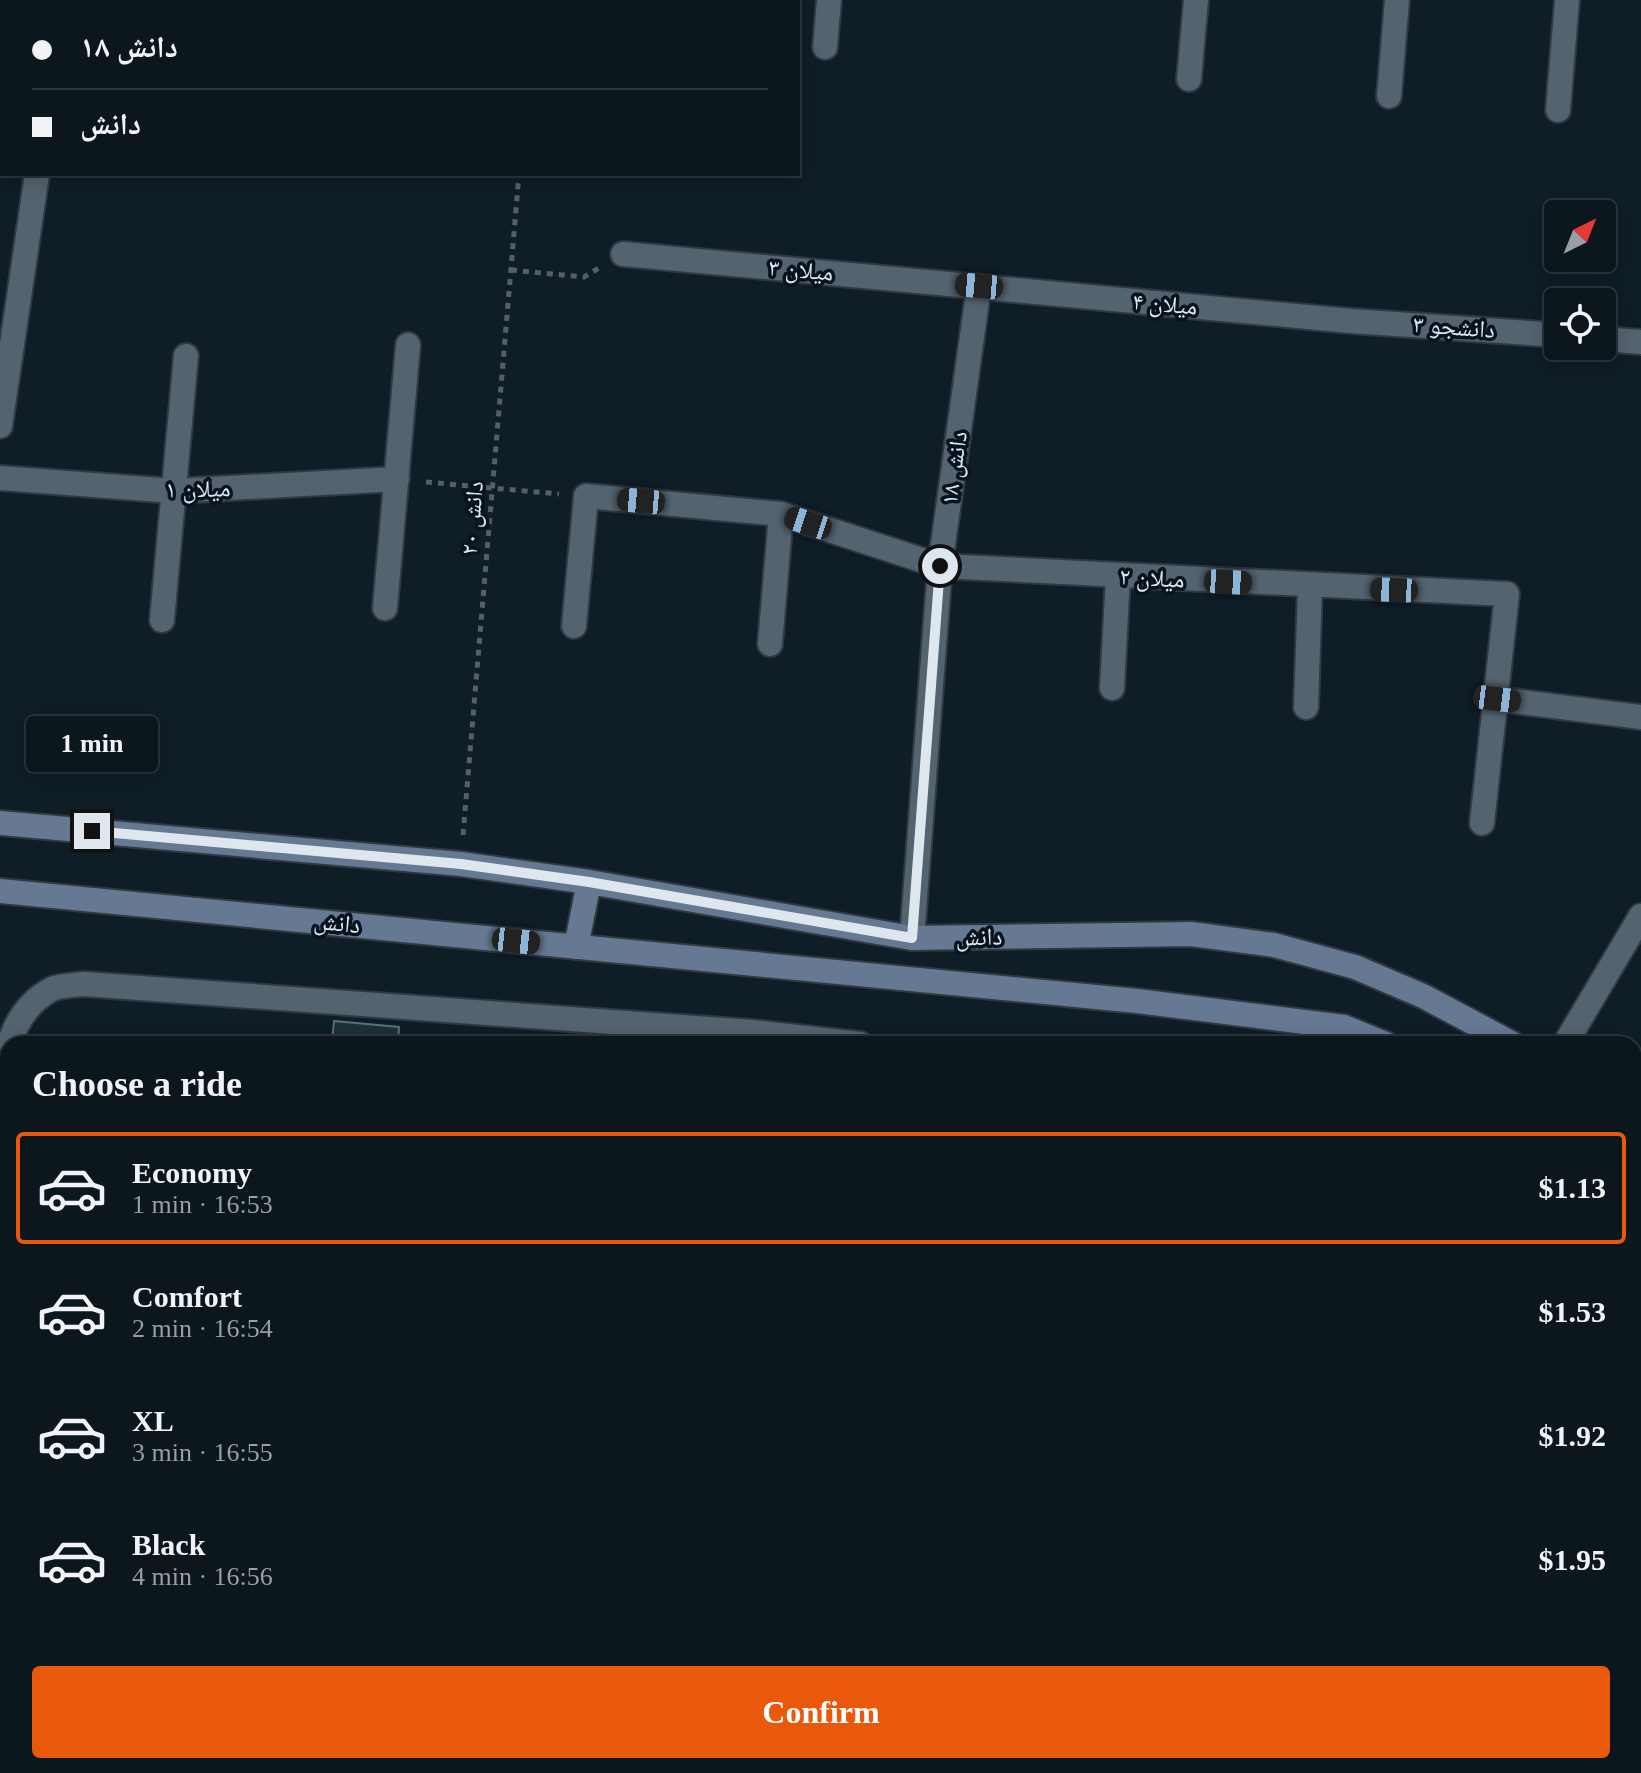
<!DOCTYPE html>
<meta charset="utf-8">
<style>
:root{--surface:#0b161d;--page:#19232a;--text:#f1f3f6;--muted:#9a9fa4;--line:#2b353b;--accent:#ea580c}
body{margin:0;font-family:"Times New Roman","Noto Naskh Arabic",serif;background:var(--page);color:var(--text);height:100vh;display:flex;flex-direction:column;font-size:30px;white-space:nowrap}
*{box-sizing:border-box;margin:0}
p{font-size:26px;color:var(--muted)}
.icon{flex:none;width:44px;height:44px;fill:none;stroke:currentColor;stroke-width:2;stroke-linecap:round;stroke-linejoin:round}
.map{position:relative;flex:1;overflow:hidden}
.drawer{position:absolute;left:0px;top:1036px;width:1642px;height:738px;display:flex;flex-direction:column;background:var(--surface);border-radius:24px 24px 0 0;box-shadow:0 4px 20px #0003,0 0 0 2px var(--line)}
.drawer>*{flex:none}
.top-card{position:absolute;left:0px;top:0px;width:800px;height:176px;box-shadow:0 4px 20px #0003,0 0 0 2px var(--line);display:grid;align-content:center;height:176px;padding:0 32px;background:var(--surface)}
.needle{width:52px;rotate:43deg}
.controls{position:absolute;left:1544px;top:200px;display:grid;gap:16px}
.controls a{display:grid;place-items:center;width:72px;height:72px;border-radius:8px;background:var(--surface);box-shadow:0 4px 20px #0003,0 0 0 2px var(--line);font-size:40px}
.end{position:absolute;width:36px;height:36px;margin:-18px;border:10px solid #dee7ee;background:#111;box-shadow:0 0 0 4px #111}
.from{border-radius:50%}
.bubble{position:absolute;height:56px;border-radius:8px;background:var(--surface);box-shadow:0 4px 20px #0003,0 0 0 2px var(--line);font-size:26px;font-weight:700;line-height:56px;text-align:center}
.car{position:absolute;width:24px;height:48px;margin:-24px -12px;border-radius:10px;box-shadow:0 0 6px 2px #0007;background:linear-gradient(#222 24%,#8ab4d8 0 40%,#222 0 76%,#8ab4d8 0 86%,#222 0)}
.top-card b{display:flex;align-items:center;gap:28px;height:76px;font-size:30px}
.top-card b+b{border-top:2px solid var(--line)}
.top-card i{width:20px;height:20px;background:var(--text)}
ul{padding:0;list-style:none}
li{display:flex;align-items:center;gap:24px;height:112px;margin:0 16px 12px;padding:0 16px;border:4px solid transparent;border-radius:8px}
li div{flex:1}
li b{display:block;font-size:30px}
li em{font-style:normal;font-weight:700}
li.active{border-color:var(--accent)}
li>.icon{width:72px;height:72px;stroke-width:1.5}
h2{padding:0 32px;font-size:36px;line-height:96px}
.primary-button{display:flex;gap:16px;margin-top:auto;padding:16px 32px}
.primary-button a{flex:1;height:92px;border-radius:8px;background:var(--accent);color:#fff;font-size:32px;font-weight:700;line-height:92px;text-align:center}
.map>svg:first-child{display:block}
</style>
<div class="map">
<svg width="1641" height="1773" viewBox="0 0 1641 1773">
<rect width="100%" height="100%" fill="#0f1d27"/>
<!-- building -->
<path fill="#1e3138" stroke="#5b7078" stroke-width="2" d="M334 1021 399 1027 398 1044H279L280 1036 332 1041Z
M0 1522 8 1523V1572L2 1615Z
M1634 1709 1641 1711V1773L1594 1772 1596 1766H1634Z
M0 1766 32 1768V1766H99L98 1773H0Z
M125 1766 190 1772V1773H124Z
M567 1766H624L636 1773H579Z
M665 1766H706L717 1773H661Z
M1019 1766H1044L1056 1773H1014Z"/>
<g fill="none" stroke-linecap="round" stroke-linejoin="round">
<!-- street casing -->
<g stroke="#313841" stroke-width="28">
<path id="street" d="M629 2V0
M825 47 829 0
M1189 79 1196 0
M1389 96 1397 0
M0 101H2
M1558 110 1567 0
M623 254 1351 321 1558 335
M1602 339 1641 342
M0 426 37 174
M0 478 174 491 397 479
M385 608 408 345
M162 620 186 356
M574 626 586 496 781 514 940 566 1507 594 1482 823
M770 644 781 514
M1112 688 1118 576
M1497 699 1641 717
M1306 707 1310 587
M912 938 940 566 979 286
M1565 1044 1641 916
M0 1081C8 1044 15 1009 52 989 61 985 75 985 84 984L752 1032 860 1044
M0 1166 8 1167
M0 1373 8 1374
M0 1412H8
M1241 1766V1773"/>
</g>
<!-- secondary casing -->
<g stroke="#313841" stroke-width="28">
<path id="secondary" d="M0 823 461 864 589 882 912 938 1191 934 1274 945 1355 967 1423 996 1513 1044
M0 891 1137 1001 1344 1027 1386 1044
M576 947 589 882
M1634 1110 1641 1113
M1634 1177 1641 1180
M1634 1381 1641 1369
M1634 1525 1641 1514
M1392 1773 1396 1766
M1480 1773 1484 1766"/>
</g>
<!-- path -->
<path stroke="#546069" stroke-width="5" stroke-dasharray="6 6" stroke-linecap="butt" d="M534 2V0
M511 270 584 277 599 268
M426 482 559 494
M463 835 519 174"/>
<!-- street -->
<use href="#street" stroke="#546370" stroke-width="24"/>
<!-- secondary -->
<use href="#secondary" stroke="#657993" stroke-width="24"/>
</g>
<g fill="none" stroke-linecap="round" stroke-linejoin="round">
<!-- route -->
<path stroke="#dee7ee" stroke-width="10" d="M92 831 461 864 589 882 912 938 940 566"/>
</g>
<g text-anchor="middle" stroke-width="7" stroke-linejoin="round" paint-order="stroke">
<!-- street labels -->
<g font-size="24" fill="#dee7ee" stroke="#07131e">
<text transform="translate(801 270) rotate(5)" y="8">میلان ۳</text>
<text transform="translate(1165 304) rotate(5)" y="8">میلان ۴</text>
<text transform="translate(1454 327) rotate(4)" y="8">دانشجو ۳</text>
<text transform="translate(954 468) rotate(-82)" y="8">دانش ۱۸</text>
<text transform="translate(198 489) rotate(-1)" y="8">میلان ۱</text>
<text transform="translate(472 518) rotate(-85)" y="8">دانش ۲۰</text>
<text transform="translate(1152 578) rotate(3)" y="8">میلان ۲</text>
<text transform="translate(337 923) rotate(6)" y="8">دانش</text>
<text transform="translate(979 937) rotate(-1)" y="8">دانش</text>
</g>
</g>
</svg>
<div class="controls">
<a><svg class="needle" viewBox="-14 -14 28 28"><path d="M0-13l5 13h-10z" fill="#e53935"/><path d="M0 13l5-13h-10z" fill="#9a9fa4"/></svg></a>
<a><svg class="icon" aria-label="locate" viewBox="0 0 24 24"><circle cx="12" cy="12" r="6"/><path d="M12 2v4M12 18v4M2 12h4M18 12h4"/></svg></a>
</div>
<i class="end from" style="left:940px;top:566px"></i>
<i class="end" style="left:92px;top:831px"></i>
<div class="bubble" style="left:26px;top:716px;width:132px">1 min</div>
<i class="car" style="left:979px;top:286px;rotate:275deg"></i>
<i class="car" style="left:641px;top:501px;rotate:275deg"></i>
<i class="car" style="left:808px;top:523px;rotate:288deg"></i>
<i class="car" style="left:1228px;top:582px;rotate:93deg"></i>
<i class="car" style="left:1394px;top:590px;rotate:272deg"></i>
<i class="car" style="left:1497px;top:699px;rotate:97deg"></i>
<i class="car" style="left:516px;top:941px;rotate:96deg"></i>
<div class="top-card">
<b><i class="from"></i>دانش ۱۸</b>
<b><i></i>دانش</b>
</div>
<section class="drawer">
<h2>Choose a ride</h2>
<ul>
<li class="active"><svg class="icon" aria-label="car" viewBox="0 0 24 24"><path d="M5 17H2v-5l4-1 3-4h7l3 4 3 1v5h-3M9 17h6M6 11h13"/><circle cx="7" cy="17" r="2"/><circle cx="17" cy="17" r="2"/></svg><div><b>Economy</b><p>1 min · 16:53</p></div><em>$1.13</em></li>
<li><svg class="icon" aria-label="car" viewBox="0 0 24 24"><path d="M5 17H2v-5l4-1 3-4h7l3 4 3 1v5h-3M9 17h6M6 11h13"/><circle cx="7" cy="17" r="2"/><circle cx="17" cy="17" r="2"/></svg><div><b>Comfort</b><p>2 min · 16:54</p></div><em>$1.53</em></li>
<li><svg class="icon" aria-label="car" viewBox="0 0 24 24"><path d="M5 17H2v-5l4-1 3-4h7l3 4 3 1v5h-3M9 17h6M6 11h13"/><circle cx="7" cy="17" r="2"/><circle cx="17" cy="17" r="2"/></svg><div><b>XL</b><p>3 min · 16:55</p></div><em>$1.92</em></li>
<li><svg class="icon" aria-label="car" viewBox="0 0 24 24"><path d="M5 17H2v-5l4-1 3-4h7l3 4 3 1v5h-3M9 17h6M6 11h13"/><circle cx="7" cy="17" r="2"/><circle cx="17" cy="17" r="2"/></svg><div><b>Black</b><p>4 min · 16:56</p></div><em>$1.95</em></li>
</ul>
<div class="primary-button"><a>Confirm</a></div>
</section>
</div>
